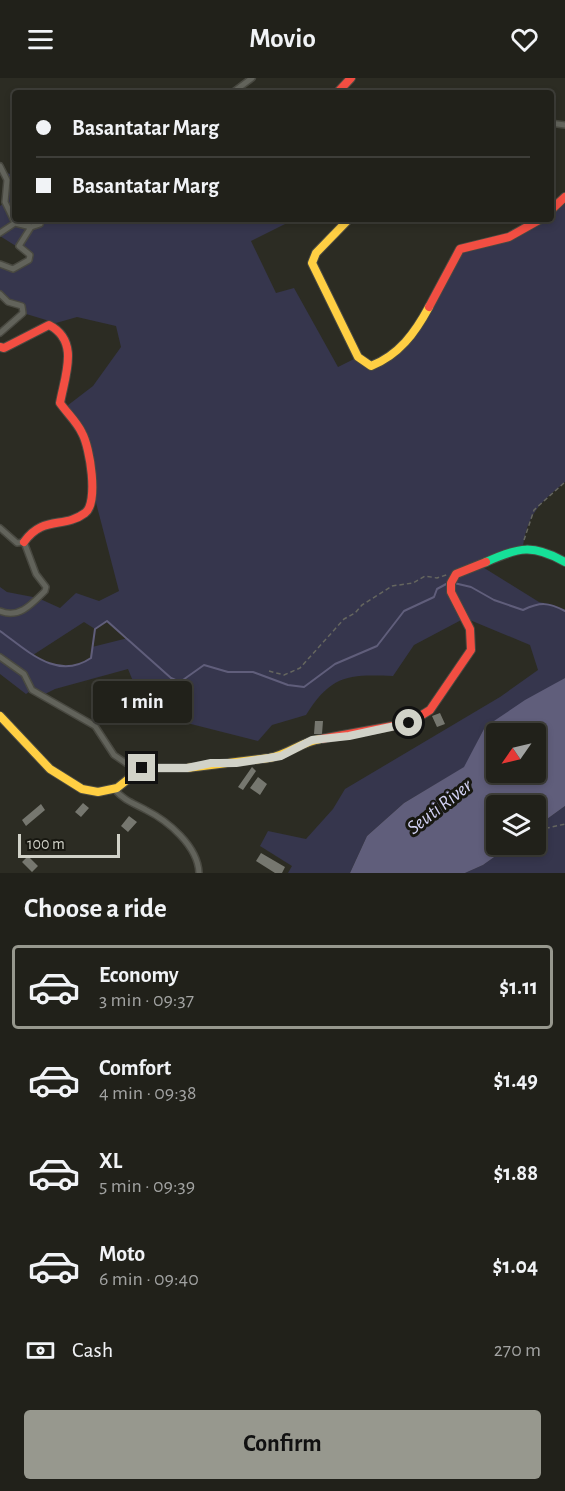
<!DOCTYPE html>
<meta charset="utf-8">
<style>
:root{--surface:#21211a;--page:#2d2e27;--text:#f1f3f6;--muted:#a2a3a2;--line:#3e3e39;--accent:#97988e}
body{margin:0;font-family:"Alegreya Sans",sans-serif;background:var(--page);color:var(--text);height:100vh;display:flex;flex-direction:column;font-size:22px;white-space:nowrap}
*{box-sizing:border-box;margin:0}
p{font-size:20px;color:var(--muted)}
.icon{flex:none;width:33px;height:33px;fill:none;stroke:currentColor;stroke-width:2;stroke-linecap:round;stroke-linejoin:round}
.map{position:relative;height:795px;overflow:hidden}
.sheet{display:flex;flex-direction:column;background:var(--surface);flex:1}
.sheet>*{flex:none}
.guide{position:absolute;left:12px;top:12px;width:542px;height:132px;border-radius:6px;box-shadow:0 3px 9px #0003,0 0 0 2px var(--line);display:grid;align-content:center;height:132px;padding:0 24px;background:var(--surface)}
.needle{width:39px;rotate:236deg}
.fabs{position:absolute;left:486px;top:645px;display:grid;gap:12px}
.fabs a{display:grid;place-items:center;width:60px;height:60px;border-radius:6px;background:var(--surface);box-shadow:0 3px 9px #0003,0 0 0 2px var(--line);font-size:30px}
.scale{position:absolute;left:18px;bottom:15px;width:102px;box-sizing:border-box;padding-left:6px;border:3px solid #d1d2c8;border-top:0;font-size:16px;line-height:21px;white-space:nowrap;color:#d1d2c8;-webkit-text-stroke:4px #171710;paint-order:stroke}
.end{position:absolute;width:27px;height:27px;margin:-14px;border:8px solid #d1d2c8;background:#111;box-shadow:0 0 0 3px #111}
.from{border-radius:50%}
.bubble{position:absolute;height:42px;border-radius:6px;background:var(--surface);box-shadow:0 3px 9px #0003,0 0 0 2px var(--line);font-size:20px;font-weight:600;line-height:42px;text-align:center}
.guide b{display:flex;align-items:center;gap:21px;height:57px;font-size:22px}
.guide b+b{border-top:2px solid var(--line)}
.guide i{width:15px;height:15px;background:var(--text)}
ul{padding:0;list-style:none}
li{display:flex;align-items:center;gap:18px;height:84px;margin:0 12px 9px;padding:0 12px;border:3px solid transparent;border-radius:6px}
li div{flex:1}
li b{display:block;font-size:22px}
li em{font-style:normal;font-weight:600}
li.active{border-color:var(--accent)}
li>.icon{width:54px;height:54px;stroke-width:1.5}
h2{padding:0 24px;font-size:27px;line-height:72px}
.pay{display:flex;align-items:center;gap:15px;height:66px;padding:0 24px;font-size:22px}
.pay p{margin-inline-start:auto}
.button{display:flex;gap:12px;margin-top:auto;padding:12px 24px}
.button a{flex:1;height:69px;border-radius:6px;background:var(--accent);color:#111;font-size:24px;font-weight:600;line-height:69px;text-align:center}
header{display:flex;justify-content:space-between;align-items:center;height:78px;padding:0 24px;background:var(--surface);font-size:27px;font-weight:600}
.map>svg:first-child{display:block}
</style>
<header><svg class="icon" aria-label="menu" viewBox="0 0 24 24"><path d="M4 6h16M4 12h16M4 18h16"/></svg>Movio<svg class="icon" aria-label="heart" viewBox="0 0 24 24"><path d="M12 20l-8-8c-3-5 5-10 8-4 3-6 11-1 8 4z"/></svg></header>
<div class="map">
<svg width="565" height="795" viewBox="0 0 565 795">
<rect width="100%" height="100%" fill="#2c2c23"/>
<!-- green -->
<path fill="#36364d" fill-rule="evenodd" d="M5 94 15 98V141H282L285 146 251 163 276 215 294 210 338 289 358 279 376 287 414 254 460 171 496 163 541 141H550L551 133 565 119V404C540 425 528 435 523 468L481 488 539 524 553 527 565 533V600L485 649 465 689 404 725 367 758 350 795H288L292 788 260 768 268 753 306 761 333 731 345 711 500 619 538 592 530 567 465 540 414 567 393 598C348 596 331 597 306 637L272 647 258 663 183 644 137 613 128 591 55 611 43 617 32 612 26 616 0 596V509L7 514 38 520 60 530 76 515 99 523 119 513 94 417 83 356 63 331 93 308 121 269 116 248 77 239 56 245 23 235 22 228 8 224 0 216V186L13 191 23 187 30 177 0 158V128L5 124ZM107 543 128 560 92 569 91 580C73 592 50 589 33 577L84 544 95 551Z
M565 728V795H465L483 787 511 767 536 766V749Z"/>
<!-- water -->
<path fill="#605e7b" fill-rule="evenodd" d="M565 600V728L536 749V728H496V766L511 767 483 787 465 795H350L367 758 404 725 464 689 485 649 525 622ZM496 656H536V694H496Z"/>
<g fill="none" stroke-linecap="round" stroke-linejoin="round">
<!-- stream -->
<path stroke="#605e7b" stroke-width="2" d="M454 505 471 509 494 522 523 532C540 524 548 524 565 533
M0 553C28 573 57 603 91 580L95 551 107 543 171 600 180 604 204 587 228 594H253L288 607 304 609 335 586 377 568 404 533 434 519 437 511 448 505"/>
</g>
<!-- building -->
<path fill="#76776f" d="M126 620 137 628 133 634 122 626Z
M440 635 445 646 437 649 432 638Z
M315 643H323L322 656H314Z
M252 689 256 693 243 712 238 709Z
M258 699 267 706 260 717 250 710Z
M83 725 89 730 81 739 75 734Z
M41 726 45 732 26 748 22 742Z
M129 738 137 744 128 754 121 748Z
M261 775 285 789 282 795H275L256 783Z
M28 778 38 788 32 794 22 784Z"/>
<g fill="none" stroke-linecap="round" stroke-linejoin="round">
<!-- street casing -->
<g stroke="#494941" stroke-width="8">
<path id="street" d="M232 15 252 0
M550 45 565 47
M0 88 7 102 5 124 15 145
M15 145 31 149 40 146 42 141
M0 155 15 145
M0 186 13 191 29 182 30 177 19 168 31 149
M0 216 8 224 22 228 23 235 0 255
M0 450 17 465 24 464 36 496 46 509 45 513C32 526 19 541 0 533
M0 579 24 596 32 612 95 648 114 677 136 692
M115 712C125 723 133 725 146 732 168 743 198 768 199 795"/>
</g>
<!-- fast casing -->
<g stroke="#494941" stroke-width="10">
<path id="fast" d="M486 484C519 469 533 466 565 484"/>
</g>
<!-- slow casing -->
<g stroke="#494941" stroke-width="10">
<path id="slow" d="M349 141 316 175 312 185 358 279 371 288C399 277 415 255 429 229
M0 638 50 691 82 711 98 714 117 710 142 690H187L269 680C288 677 302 663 321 661"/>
</g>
<!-- jam casing -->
<g stroke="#494941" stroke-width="10">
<path id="jam" d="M337 15 351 0
M550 133 565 119
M429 229 460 171 509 159 541 141
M0 269 4 270 49 247C80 263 65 297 60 325 67 335 77 344 82 355 90 369 99 425 85 435 64 451 43 437 24 464
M321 661 409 645 430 632 471 572 470 551 451 514V505L456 496 486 484"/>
</g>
<!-- path -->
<path stroke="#65665f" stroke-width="1.5" stroke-dasharray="4.5 3" stroke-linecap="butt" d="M524 462 534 432 565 404
M269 593 284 597 300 590 344 541 355 535 362 527 392 508 413 505 425 498 437 500 449 496
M538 752 565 746"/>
<!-- street -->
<use href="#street" stroke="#62635b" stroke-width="5"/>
<!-- fast -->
<use href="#fast" stroke="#16e098" stroke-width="8"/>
<!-- slow -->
<use href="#slow" stroke="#ffcf43" stroke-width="8"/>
<!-- jam -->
<use href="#jam" stroke="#f24e42" stroke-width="8"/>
</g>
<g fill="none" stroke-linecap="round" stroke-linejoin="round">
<!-- route -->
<path stroke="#d1d2c8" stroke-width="8" d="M142 690H187L211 685H236L269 680 281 678 312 662 349 658 409 645"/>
</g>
<g text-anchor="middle" stroke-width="6" stroke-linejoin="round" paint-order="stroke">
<!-- water labels -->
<g font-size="20" font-style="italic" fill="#d3d2f5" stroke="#171710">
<text transform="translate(439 728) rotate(-38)" y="7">Seuti River</text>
</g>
</g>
</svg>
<div class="fabs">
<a><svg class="needle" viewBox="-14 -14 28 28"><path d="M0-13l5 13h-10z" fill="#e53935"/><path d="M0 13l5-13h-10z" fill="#a2a3a2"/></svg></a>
<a><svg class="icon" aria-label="layers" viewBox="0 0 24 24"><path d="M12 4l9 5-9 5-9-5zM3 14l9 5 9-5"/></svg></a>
</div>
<div class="scale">100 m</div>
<i class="end from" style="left:409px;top:645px"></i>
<i class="end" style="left:142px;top:690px"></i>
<div class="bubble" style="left:93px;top:603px;width:99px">1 min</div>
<div class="guide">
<b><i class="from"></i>Basantatar Marg</b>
<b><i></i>Basantatar Marg</b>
</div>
</div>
<section class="sheet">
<h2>Choose a ride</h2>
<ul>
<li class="active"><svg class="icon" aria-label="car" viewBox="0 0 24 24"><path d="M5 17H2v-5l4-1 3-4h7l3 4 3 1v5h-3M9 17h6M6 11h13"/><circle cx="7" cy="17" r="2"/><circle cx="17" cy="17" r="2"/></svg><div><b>Economy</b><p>3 min · 09:37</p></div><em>$1.11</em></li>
<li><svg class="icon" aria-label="car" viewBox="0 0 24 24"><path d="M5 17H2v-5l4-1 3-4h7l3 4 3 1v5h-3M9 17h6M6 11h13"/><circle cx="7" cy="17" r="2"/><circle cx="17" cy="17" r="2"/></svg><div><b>Comfort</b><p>4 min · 09:38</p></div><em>$1.49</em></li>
<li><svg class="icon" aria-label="car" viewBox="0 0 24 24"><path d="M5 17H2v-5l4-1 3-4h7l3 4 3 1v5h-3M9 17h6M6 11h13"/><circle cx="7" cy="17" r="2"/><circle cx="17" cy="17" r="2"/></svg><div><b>XL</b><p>5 min · 09:39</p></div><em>$1.88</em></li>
<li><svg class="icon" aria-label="car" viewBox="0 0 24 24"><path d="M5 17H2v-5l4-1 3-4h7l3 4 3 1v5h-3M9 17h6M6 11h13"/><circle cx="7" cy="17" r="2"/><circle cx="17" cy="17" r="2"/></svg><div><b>Moto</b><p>6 min · 09:40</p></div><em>$1.04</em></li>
</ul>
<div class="pay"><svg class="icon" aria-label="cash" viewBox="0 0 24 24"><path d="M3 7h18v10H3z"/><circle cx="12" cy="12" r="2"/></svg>Cash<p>270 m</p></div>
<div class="button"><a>Confirm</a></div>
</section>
